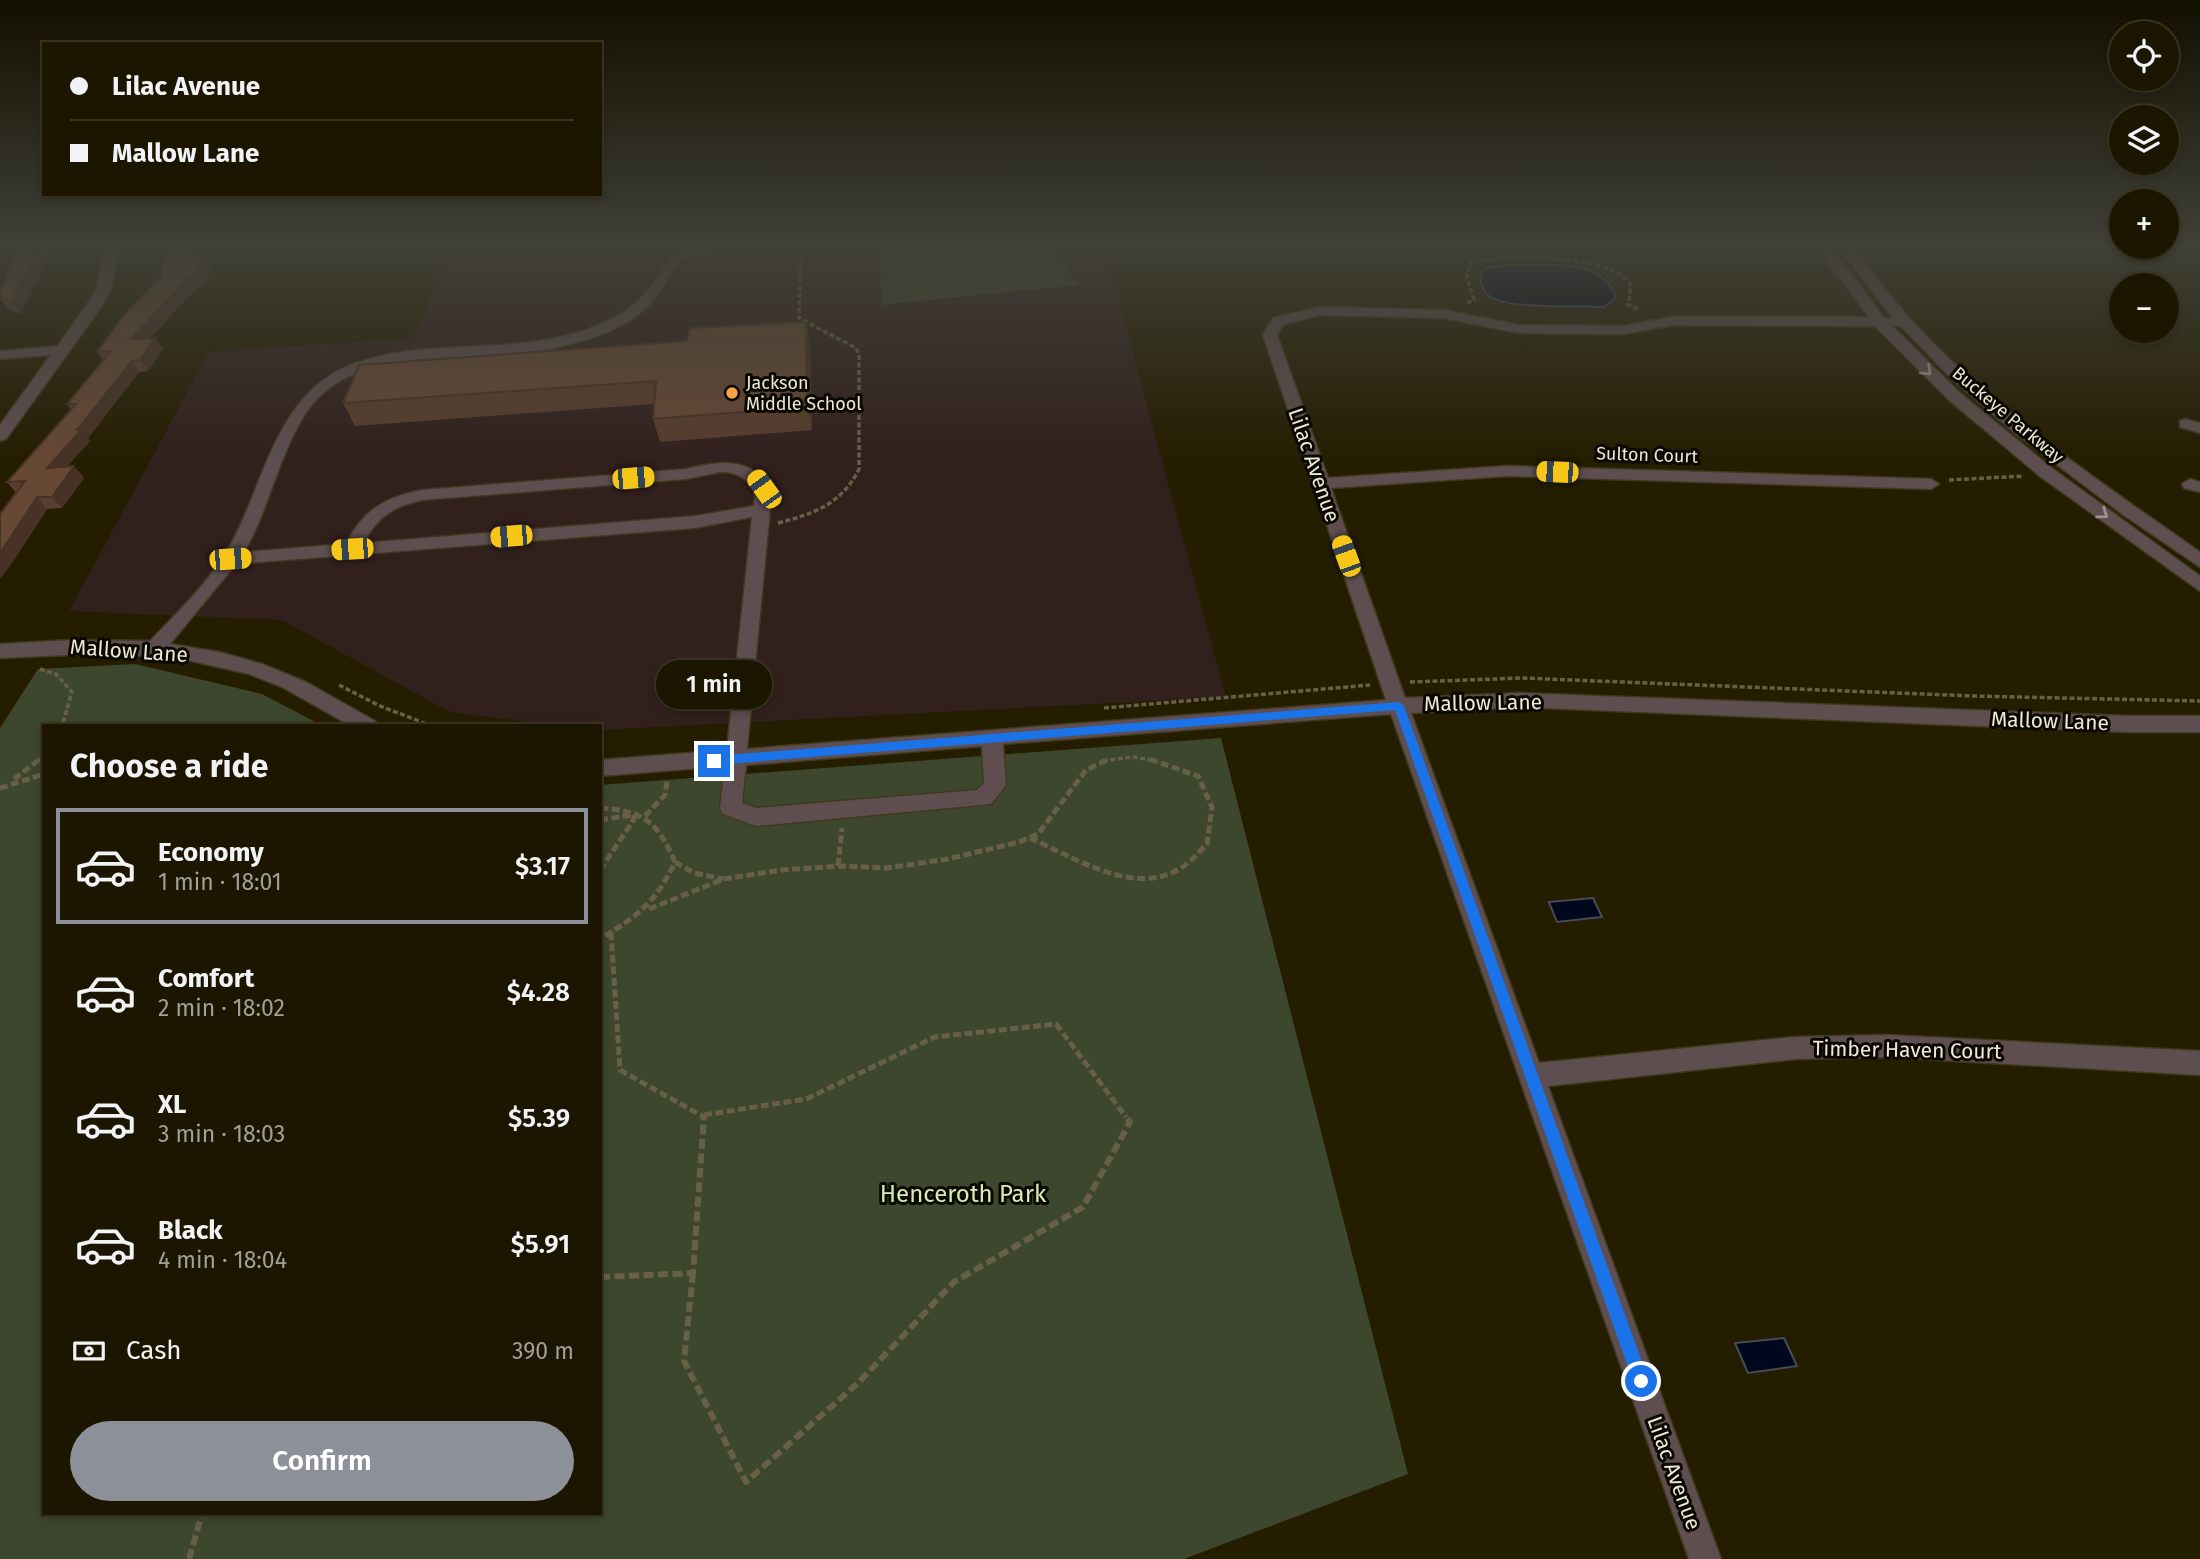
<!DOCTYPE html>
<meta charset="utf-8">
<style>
:root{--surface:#1c1600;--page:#29230f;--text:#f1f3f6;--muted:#a09f99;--line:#3a3522;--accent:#8c9099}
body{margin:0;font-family:"Fira Sans",sans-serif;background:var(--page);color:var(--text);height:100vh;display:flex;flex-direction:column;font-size:26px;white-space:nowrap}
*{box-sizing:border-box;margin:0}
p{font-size:23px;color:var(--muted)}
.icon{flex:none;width:38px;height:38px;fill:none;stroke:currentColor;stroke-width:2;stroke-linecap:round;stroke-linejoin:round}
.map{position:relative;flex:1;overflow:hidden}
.details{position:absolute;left:42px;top:724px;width:560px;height:791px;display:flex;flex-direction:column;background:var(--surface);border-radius:0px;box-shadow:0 4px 10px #0003,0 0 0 2px var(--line)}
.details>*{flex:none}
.top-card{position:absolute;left:42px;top:42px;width:560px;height:154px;border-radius:0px;box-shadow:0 4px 10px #0003,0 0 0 2px var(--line);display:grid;align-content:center;height:154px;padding:0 28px;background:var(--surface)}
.controls{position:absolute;left:2109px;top:21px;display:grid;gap:14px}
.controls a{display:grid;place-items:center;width:70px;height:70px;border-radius:50%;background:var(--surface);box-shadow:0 4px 10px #0003,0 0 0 2px var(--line);font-size:35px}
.end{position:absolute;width:32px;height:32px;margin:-16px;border:9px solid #1a73e8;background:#fff;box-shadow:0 0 0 4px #fff}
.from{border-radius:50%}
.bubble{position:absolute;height:49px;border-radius:24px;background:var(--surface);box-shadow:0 4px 10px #0003,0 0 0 2px var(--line);font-size:23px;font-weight:600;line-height:49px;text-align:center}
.car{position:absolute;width:21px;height:42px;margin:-21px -10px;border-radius:9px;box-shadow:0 0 5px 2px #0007;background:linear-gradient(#f5c518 24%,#345 0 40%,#f5c518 0 76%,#345 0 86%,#f5c518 0)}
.top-card b{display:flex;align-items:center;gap:24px;height:66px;font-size:26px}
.top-card b+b{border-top:2px solid var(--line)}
.top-card i{width:18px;height:18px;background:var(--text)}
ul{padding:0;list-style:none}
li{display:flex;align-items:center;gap:21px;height:116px;margin:0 14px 10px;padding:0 14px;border:4px solid transparent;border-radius:0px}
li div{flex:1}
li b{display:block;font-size:26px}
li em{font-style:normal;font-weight:600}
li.active{border-color:var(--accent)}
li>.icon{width:63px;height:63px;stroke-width:1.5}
h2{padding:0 28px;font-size:32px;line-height:84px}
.pay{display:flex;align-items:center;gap:18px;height:77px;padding:0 28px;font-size:26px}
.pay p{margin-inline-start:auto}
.cta{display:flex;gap:14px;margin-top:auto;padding:14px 28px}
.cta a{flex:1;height:80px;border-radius:42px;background:var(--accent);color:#fff;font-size:28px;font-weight:600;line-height:80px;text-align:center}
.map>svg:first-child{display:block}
</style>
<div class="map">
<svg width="2200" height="1559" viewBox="0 0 2200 1559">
<rect width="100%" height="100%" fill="#251d00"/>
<!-- education -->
<path fill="#32201d" d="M452 243H1103L1226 697 600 730V726H558L450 712 282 620 69 611 209 352 414 338Z"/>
<!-- green -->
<path fill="#3d472d" d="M880 243H1049L1079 285 881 305Z
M135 664 262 694 323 726H44V1514H600V785L1221 738 1408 1474 1184 1559H0V728L38 669Z"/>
<!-- water -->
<path fill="#00081e" stroke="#474b55" stroke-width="2" d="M1511 265C1548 267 1600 256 1616 297L1605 307C1578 305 1509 310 1489 296 1482 290 1482 285 1480 276L1486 268Z
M1593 898 1602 917 1557 922 1549 902Z
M1784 1338 1797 1366 1748 1373 1735 1343Z"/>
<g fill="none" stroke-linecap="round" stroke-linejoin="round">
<!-- minor casing -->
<g stroke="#41391e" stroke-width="3">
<path id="minor" d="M107 243H121L110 291 101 307 6 439 0 441V425L51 355 0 359V351L58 346 96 291Z
M710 243H807L800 247C764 248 717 242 685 259 670 266 667 284 657 296 632 328 593 339 555 348 483 366 377 342 320 396 284 430 271 508 244 552L346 544C363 510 385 497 422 490L686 469C721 461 750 456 772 489L747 749 1386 700 1263 335 1273 318 1320 307 1444 310 1519 325 1623 326 1672 317H1869L1814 243H1828L1884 318H1893L1836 243H1850C1875 276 1899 309 1928 338 2008 421 2106 486 2200 552V567L2122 514 2016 434 1950 377 1901 326H1892L1961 394 2053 469 2200 576V591L2041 477 1949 400 1875 326 1672 325 1623 334H1594L1519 333 1444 318 1320 315 1284 324 1277 335 1328 478 1507 466 1931 479 1939 484 1931 489 1507 476 1331 488 1405 698 1520 693 2126 716H2200V732H2126L1520 707 1411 713 1539 1063 1796 1037 1887 1035 2200 1051V1075L1887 1057 1796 1059 1548 1086 1721 1559H1689L1391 714 1003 744 1006 785 991 804 756 826 723 814 720 808 725 766 600 776V760L727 750 752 517 695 528 236 564 170 644 219 652 262 664 306 682 375 721 378 726H351L282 687 249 674 183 659 110 653 0 658V644L73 640 150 641C179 611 211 580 231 544 266 479 277 390 356 363 429 337 511 356 585 330 605 323 625 314 640 299 670 269 657 250 710 243ZM720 472C736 472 745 477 755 490L754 506 695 516 364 543C376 517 395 506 422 500L686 479ZM982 746 984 783 977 790 756 808 742 803 746 765Z
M2186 419 2200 423V433L2180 427V421Z
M2190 479 2200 482V492L2184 488 2182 484Z"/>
</g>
<!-- path-far2 -->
<path stroke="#676047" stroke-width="3.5" stroke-dasharray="5 2.5" stroke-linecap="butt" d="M816 248 830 243
M1467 303 1474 300 1467 277 1470 263C1499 254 1619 254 1631 286L1628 305 1640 310
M1949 480 2024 476
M778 523C813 514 842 504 859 469V354L856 348 799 318 801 256
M40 669 56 674 72 692 62 726
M1410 682 1522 678 1973 696 2200 701
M339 685 380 706 432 726
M1104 708 1370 685
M38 761 44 756
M1103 761 1133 757 1156 761"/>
<!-- path-far1 -->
<path stroke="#676047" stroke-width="5" stroke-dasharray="8 3.5" stroke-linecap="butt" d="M14 779 40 759
M0 788 44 774
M600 808C645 811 657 822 675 862 656 902 638 916 600 939
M645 816 665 795 667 781
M600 820 633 815
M1030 838C1072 856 1133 897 1179 869 1190 863 1198 853 1207 844L1212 807 1198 776 1149 759
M675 862 694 873 723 879
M838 866 842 828
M600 870 633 821 636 811
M649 909 724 879 782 870 843 866 887 868 948 859 1019 842 1038 834 1086 770 1109 759
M611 932 620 1070 704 1117
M704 1115 806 1099 935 1037 1056 1024 1126 1117"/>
<!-- path -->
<path stroke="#676047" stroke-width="6" stroke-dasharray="10 4.5" stroke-linecap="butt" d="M693 1273 684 1361 746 1482 858 1383 954 1282 1083 1207 1130 1122 1125 1115
M600 1277 693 1273 704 1115
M189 1559 202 1514"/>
<!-- minor -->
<use href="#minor" fill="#5e4e4f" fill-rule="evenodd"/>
</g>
<!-- wall -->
<path fill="#583e2e" d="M55 243 20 314 7 308 0 299V293L16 255H11Z
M199 257 212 268 200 288H196L150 338H155L163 349 148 371 139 372 88 438 90 441 67 466 84 478 62 508 47 509 12 563 16 493 7 482 71 410 67 404 103 360 97 352Z
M806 322 810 344 812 430 660 442 653 419 654 404 355 426 343 403 687 341Z"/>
<!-- shaded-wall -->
<path fill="#473225" d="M11 243H22L29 253 11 255 3 244Z
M42 243H55L20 314 11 302Z
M192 243H199V267L205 257 212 268 200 288 193 277Z
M189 277 196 288 138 351 131 339Z
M806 322 810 344 812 430 807 407Z
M155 338 163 349 148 371 140 360Z
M132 361 139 372 88 438 90 441 56 479 47 468Z
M74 466 84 478 62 508 52 497Z
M37 497 47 509 12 563 0 579V553Z"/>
<!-- building -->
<path fill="#664835" stroke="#473225" stroke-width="2" d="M20 243H42L11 302 0 297V293Z
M164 243H192V258L205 257 193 277H189L131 339 155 338 140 360 132 361 77 430H81L47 468 74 466 52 497H37L0 553V514L25 481 7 482 76 404H67L111 351 97 352 125 314 162 276Z
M806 322 807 407 653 419 656 381 343 403 359 365 687 341 690 328Z"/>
<!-- one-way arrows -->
<defs><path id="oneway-chevron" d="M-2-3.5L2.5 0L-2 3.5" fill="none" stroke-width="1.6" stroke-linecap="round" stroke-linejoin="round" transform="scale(1.75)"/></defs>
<g stroke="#9e938c">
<use href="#oneway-chevron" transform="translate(1927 371) rotate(44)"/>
<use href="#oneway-chevron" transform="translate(2103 514) rotate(36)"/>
</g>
<!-- sky -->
<linearGradient id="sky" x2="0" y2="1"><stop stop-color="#141000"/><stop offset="0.53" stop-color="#404037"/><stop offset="1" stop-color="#404037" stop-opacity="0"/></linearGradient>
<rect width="2200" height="461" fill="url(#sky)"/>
<!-- route -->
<path fill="#1a73e8" d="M1399 702 1404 706 1649 1381 1641 1389 1633 1381 1395 710 714 765 708 761 714 756Z"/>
<!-- markers -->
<circle fill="#f6a248" stroke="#0b0801" stroke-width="2.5" cx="732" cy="393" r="7"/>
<g text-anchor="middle" stroke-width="6" stroke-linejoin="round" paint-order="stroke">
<!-- far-poi labels -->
<g font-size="18" fill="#ece7d6" stroke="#0b0801" text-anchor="start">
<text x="746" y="389">Jackson<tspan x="746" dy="21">Middle School</tspan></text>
</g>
<!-- far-street labels -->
<g font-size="18" fill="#ece7d6" stroke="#0b0801">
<text transform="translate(2008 415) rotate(40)" y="6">Buckeye Parkway</text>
<text transform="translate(1647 455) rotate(2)" y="6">Sulton Court</text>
</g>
<!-- street labels -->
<g font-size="21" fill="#ece7d6" stroke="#0b0801">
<text transform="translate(1314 465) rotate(71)" y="7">Lilac Avenue</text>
<text transform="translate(129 651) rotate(4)" y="7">Mallow Lane</text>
<text transform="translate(1483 703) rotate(-1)" y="7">Mallow Lane</text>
<text transform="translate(2050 721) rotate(2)" y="7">Mallow Lane</text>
<text transform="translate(1907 1050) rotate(1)" y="7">Timber Haven Court</text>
<text transform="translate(1674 1473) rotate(70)" y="7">Lilac Avenue</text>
</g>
<!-- near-park labels -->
<g font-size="24" fill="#d6edb1" stroke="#0b0801">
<text x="963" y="1202">Henceroth Park</text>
</g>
</g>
</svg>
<div class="controls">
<a><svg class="icon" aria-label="locate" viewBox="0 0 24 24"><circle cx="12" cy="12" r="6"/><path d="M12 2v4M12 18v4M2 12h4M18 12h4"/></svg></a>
<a><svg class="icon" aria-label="layers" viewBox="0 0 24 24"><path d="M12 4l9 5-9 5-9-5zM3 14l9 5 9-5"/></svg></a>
<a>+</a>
<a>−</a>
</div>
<i class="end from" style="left:1641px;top:1381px"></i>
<i class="end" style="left:714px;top:761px"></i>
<div class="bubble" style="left:656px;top:660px;width:116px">1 min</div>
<i class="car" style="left:1557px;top:472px;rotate:272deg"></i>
<i class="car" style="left:633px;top:478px;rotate:85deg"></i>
<i class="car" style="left:764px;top:489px;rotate:324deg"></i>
<i class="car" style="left:511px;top:536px;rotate:265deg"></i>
<i class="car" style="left:352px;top:549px;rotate:266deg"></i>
<i class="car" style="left:1346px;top:556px;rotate:340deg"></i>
<i class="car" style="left:230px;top:559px;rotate:86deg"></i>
<div class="top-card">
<b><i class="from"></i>Lilac Avenue</b>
<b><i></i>Mallow Lane</b>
</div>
<section class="details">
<h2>Choose a ride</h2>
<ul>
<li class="active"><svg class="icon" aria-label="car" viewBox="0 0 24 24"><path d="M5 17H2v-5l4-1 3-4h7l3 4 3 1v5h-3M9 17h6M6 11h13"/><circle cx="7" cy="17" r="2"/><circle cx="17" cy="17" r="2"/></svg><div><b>Economy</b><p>1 min · 18:01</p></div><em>$3.17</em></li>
<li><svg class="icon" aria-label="car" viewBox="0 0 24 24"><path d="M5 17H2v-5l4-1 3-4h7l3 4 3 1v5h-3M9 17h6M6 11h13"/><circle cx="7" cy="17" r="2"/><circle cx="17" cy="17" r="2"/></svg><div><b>Comfort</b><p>2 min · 18:02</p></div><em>$4.28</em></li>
<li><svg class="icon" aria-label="car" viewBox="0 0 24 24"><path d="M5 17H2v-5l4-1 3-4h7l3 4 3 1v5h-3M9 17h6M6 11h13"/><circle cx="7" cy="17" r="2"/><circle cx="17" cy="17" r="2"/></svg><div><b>XL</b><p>3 min · 18:03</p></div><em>$5.39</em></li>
<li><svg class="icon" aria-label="car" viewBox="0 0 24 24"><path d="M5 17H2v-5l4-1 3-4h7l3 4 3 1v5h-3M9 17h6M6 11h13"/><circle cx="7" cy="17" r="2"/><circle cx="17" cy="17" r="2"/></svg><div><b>Black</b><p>4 min · 18:04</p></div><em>$5.91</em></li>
</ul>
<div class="pay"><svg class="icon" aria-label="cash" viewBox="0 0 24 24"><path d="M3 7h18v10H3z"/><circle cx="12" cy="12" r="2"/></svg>Cash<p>390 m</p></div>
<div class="cta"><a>Confirm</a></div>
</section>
</div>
